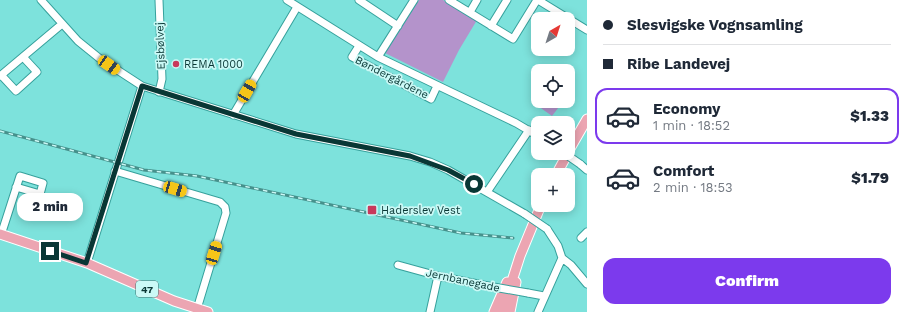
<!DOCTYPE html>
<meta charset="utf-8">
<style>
:root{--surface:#fff;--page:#f2f2f3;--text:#1f2937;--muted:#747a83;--line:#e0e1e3;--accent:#7c3aed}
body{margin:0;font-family:"Work Sans",sans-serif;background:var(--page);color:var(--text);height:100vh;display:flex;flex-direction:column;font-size:15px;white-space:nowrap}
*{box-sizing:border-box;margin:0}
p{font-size:13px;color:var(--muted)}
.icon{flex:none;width:22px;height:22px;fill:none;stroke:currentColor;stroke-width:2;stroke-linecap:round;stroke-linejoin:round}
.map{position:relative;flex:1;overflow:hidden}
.side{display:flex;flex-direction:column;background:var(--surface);width:320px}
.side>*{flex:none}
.banner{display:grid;align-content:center;height:88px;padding:0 16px;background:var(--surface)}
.needle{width:26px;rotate:39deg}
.controls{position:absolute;left:531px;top:12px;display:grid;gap:8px}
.controls a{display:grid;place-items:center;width:44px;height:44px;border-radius:8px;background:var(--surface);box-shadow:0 2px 10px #0003;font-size:20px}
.end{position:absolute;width:18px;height:18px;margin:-9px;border:5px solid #093735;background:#fff;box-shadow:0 0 0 2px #fff}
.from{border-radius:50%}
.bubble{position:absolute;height:28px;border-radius:12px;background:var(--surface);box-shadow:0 2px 10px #0003;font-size:13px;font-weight:800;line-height:28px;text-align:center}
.car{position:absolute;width:12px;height:24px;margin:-12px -6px;border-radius:5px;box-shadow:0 0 3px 1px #0007;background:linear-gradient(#f5c518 24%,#345 0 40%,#f5c518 0 76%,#345 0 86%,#f5c518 0)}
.banner b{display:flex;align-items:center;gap:14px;height:38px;font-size:15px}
.banner b+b{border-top:1px solid var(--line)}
.banner i{width:10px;height:10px;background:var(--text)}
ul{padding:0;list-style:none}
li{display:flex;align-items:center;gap:12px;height:56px;margin:0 8px 6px;padding:0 8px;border:2px solid transparent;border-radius:12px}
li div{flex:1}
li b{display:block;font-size:15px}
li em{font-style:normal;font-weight:800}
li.current{border-color:var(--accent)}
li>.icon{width:36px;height:36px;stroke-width:1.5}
.button{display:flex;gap:8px;margin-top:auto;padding:8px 16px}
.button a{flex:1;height:46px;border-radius:12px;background:var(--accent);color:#fff;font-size:16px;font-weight:800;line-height:46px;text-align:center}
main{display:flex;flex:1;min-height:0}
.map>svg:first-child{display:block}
</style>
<main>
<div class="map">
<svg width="587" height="312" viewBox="0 0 587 312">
<rect width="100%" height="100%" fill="#7de2dc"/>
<!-- green -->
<path fill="#b493cb" d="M419 0H443L477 20 459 50 443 82 385 53Z
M542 101H558L562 103 552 116 538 106Z"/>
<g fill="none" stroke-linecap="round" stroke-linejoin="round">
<!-- minor casing -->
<g stroke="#36a19c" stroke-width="9">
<path id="minor" d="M41 0 78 41 99 58 142 86 296 134 410 156 430 162 448 170 525 214
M287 0 378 57 516 123 538 136
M359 0 398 26
M449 0 513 39 537 0
M538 0 587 30
M470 12 477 0
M491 26 507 0
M359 46 352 57 431 99 437 86
M378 57 414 0
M0 76 62 24
M2 76 16 91 37 72 24 58
M159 92 162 79 159 0
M233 115 297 7
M580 164 587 170
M115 171 220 202 225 207 226 213 197 309
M487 192 529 130
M1 235 20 176 43 183 40 194 16 187
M581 238 587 232
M562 258 571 265 587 284
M87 263 142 86
M398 265 438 276 488 286
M528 293 544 296
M430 312 438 276
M538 312 562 258 558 246 547 229"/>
</g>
<!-- major casing -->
<g stroke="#fff" stroke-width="11">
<path id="major" d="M568 152 587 119
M556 175 568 153
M0 234 87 263 174 301 208 312
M494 312 507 282
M502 312 520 256 541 205
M510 312 516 282"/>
</g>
<!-- minor -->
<use href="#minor" stroke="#fff" stroke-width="7"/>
<!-- major -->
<use href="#major" stroke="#eca5b2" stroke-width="9"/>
<!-- rail casing -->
<g stroke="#46918c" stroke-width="3">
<path id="rail" d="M0 131 144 170 197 176 461 233 513 238"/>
</g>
<!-- rail -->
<use href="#rail" stroke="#cbf9f6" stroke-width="1.5" stroke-dasharray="4.5" stroke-linecap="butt"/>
<!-- minor-bridge casing -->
<g stroke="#36a19c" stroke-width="9" stroke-linecap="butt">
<path id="minor-bridge" d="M564 153 580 164
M525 214 547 229
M488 286 528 293"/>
</g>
<!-- minor-bridge -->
<use href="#minor-bridge" stroke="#fff" stroke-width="7"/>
</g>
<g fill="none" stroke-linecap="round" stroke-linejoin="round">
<!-- route -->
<path stroke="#093735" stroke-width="5" d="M50 251 86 263 142 86 296 134 410 156 448 170 474 184"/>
</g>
<!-- markers -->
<g fill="#c8395c" stroke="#cbf9f6" stroke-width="1.5">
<circle cx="176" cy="64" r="4"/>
<rect x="367" y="205" width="10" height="10" rx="2"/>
</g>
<g text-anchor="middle" stroke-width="3.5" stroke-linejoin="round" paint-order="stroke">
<!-- shield labels -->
<rect fill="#cbf9f6" stroke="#43716f" stroke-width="1" x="136" y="281" width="22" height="16" rx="3"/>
<g font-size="10" font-weight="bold" fill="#093735">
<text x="147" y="293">47</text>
</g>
<!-- street labels -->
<g font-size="11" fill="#093735" stroke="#cbf9f6">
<text transform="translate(160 46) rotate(-92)" y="4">Ejsbølvej</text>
<text transform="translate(392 77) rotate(27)" y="4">Bøndergårdene</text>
<text transform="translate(463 280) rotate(12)" y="4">Jernbanegade</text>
</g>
<!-- poi labels -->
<g font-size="11" fill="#093735" stroke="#cbf9f6" text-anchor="start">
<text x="184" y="68">REMA 1000</text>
<text x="381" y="214">Haderslev Vest</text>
</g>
</g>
</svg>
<div class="controls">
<a><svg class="needle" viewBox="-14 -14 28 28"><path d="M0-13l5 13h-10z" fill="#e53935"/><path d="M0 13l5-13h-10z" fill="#747a83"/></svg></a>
<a><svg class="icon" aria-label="locate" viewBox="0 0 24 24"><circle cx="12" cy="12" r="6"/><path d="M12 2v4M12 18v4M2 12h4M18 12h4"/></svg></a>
<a><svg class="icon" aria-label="layers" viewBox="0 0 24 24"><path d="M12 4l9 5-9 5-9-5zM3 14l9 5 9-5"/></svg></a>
<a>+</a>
</div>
<i class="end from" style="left:474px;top:184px"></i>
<i class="end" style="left:50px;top:251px"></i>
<div class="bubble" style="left:17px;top:193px;width:66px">2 min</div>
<i class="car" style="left:109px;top:65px;rotate:125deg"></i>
<i class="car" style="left:247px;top:91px;rotate:30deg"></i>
<i class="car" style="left:175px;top:189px;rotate:106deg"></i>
<i class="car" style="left:214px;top:253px;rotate:17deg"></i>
</div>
<section class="side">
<div class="banner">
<b><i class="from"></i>Slesvigske Vognsamling</b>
<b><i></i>Ribe Landevej</b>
</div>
<ul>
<li class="current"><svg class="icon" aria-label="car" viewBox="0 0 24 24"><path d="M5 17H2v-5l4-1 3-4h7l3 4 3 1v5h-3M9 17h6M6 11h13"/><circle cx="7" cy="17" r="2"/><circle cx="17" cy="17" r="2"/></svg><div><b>Economy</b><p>1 min · 18:52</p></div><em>$1.33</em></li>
<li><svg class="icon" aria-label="car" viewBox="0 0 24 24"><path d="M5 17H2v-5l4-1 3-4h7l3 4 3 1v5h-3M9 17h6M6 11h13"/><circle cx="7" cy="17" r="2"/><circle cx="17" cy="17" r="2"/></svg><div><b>Comfort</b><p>2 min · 18:53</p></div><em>$1.79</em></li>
</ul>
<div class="button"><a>Confirm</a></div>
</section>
</main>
